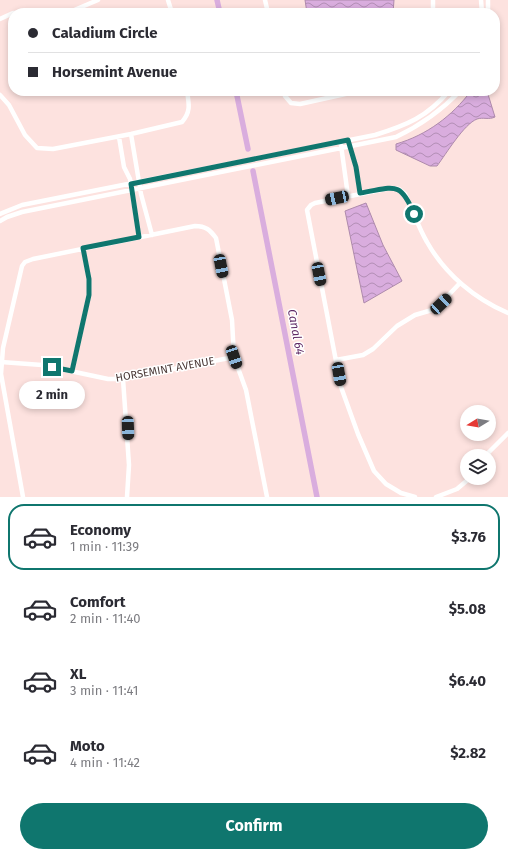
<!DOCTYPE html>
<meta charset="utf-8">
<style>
:root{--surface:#fff;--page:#f2f2f3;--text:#2b2b33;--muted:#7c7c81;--line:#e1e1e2;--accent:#0f766e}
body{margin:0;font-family:"Fira Sans",sans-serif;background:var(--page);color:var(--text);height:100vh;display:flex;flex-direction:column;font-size:15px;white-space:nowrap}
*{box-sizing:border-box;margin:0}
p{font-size:13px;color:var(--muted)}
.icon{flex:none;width:22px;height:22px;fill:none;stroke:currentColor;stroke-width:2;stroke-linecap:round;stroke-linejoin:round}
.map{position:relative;height:497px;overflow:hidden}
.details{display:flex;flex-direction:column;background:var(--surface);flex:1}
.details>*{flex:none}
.banner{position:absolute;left:8px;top:8px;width:492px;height:88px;border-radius:16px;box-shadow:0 2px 6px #0003;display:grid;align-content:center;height:88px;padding:0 20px;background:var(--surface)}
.needle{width:26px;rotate:259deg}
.controls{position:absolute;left:460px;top:405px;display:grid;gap:8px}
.controls a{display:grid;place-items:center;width:36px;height:36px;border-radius:50%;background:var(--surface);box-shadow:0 2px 6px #0003;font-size:20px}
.end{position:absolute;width:18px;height:18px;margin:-9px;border:5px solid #0f766e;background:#fff;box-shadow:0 0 0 2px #fff}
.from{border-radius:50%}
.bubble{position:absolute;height:28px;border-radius:14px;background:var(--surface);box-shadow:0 2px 6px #0003;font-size:13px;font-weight:700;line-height:28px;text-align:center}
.car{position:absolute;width:12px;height:24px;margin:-12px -6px;border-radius:5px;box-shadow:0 0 3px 1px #0007;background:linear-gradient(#222 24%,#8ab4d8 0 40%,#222 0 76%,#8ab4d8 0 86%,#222 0)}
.banner b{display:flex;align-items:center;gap:14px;height:38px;font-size:15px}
.banner b+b{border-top:1px solid var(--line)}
.banner i{width:10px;height:10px;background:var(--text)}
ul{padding:7px 0 0;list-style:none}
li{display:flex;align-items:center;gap:12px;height:66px;margin:0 8px 6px;padding:0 12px;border:2px solid transparent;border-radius:16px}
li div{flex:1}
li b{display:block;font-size:15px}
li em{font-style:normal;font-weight:700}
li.on{border-color:var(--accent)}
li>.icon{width:36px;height:36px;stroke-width:1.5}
.button{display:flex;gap:8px;margin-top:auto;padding:8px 20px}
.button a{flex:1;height:46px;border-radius:24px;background:var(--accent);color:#fff;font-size:16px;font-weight:700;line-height:46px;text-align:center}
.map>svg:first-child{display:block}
</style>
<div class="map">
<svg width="508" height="497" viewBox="0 0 508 497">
<defs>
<pattern id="water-waves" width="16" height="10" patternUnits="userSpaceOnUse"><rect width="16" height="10" fill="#d9adde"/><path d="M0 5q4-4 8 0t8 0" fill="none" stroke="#b28eb5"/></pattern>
</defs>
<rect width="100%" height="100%" fill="#fde2df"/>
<!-- water -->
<path fill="url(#water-waves)" stroke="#ae8aac" d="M305 0H394L393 13H307Z
M471 91H487L495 117C489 120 483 117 477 119 464 124 446 154 437 166H430L396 150V144C427 135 452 116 471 91Z
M366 203 383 245 402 281 364 303 345 211Z"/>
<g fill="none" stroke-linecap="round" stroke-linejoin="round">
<!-- canal -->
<path stroke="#d9adde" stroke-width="5.5" d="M217 0 220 13
M236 91 248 149
M253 171 317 497"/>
<!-- street -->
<path stroke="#fff" stroke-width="4.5" d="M168 0 172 13
M265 0 268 13
M433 0V13
M481 0 482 13
M13 13H30
M45 13 72 11 98 0
M488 13V0
M0 19 13 13
M284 91 285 96 291 103 300 104 359 91
M0 95 9 105 25 135 37 148 53 149 131 134 182 122C191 112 189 104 187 91
M131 134 141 194 152 235
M119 137 124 167 130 179 139 237
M341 145 348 196
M349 145 356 167 360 193
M0 214 22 205 375 135C407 125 427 117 449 91
M0 221 7 217 22 212 396 137C421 125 441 111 460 91
M336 360 363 355 373 349 397 326 415 315 432 310 441 303 460 283
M1 362 42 365 108 379H123L234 357
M72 371 89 295V279L83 248
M123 379 129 465 127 497
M485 456 508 433
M23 497 1 374 3 348 22 266 25 262 33 259 195 226C206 226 210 230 216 238L232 320 234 357 246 390 267 497
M415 497 401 493 386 484 374 471 358 434 341 387 307 210 311 205 315 203 391 188 399 189 405 194C413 210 418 227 427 242 445 274 475 299 508 313
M436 497 457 489 470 478"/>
</g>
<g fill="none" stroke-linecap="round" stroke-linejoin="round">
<!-- route -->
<path stroke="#0f766e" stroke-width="5" d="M52 367 72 371 89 295V279L83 248 139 237 131 184 348 140 356 167 360 193C393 188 400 179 414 214"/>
</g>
<g text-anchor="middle" stroke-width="3" stroke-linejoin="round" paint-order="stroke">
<!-- street labels -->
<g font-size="11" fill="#493836" stroke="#fff">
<text transform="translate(165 369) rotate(-10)" y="4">HORSEMINT AVENUE</text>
</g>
<!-- water labels -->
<g font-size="12" font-style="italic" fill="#602c67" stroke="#fff">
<text transform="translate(296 332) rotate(79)" y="4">Canal 64</text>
</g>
</g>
</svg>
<div class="controls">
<a><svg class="needle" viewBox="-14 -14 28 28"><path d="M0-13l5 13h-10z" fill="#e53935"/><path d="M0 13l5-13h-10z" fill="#7c7c81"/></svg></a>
<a><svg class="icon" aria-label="layers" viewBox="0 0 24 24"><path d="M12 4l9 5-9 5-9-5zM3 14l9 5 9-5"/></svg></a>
</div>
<i class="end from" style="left:414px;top:214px"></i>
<i class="end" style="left:52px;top:367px"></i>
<div class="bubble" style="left:19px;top:381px;width:66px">2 min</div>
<i class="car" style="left:337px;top:198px;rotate:258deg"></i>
<i class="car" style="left:221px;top:266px;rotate:169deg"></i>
<i class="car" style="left:319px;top:274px;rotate:169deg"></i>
<i class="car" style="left:441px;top:304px;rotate:47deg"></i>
<i class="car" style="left:234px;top:357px;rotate:161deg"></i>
<i class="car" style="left:339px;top:374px;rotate:170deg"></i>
<i class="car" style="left:128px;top:428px;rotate:178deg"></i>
<div class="banner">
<b><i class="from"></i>Caladium Circle</b>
<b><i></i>Horsemint Avenue</b>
</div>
</div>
<section class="details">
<ul>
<li class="on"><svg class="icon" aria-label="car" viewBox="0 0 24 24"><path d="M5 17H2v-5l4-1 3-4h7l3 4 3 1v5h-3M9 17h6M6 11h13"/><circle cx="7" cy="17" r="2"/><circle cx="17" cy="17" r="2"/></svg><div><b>Economy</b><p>1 min · 11:39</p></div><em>$3.76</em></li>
<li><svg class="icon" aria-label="car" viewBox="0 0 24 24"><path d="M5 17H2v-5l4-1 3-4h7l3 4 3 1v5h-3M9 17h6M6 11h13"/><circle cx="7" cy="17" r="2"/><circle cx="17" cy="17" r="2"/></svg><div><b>Comfort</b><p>2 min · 11:40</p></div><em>$5.08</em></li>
<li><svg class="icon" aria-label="car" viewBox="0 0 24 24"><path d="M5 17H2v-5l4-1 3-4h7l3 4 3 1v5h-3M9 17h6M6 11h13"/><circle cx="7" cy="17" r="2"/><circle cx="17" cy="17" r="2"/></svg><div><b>XL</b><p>3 min · 11:41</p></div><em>$6.40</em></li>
<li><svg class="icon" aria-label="car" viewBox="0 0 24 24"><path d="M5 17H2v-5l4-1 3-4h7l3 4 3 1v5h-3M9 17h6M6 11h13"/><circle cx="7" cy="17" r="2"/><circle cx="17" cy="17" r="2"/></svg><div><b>Moto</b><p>4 min · 11:42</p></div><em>$2.82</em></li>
</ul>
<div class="button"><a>Confirm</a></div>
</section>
